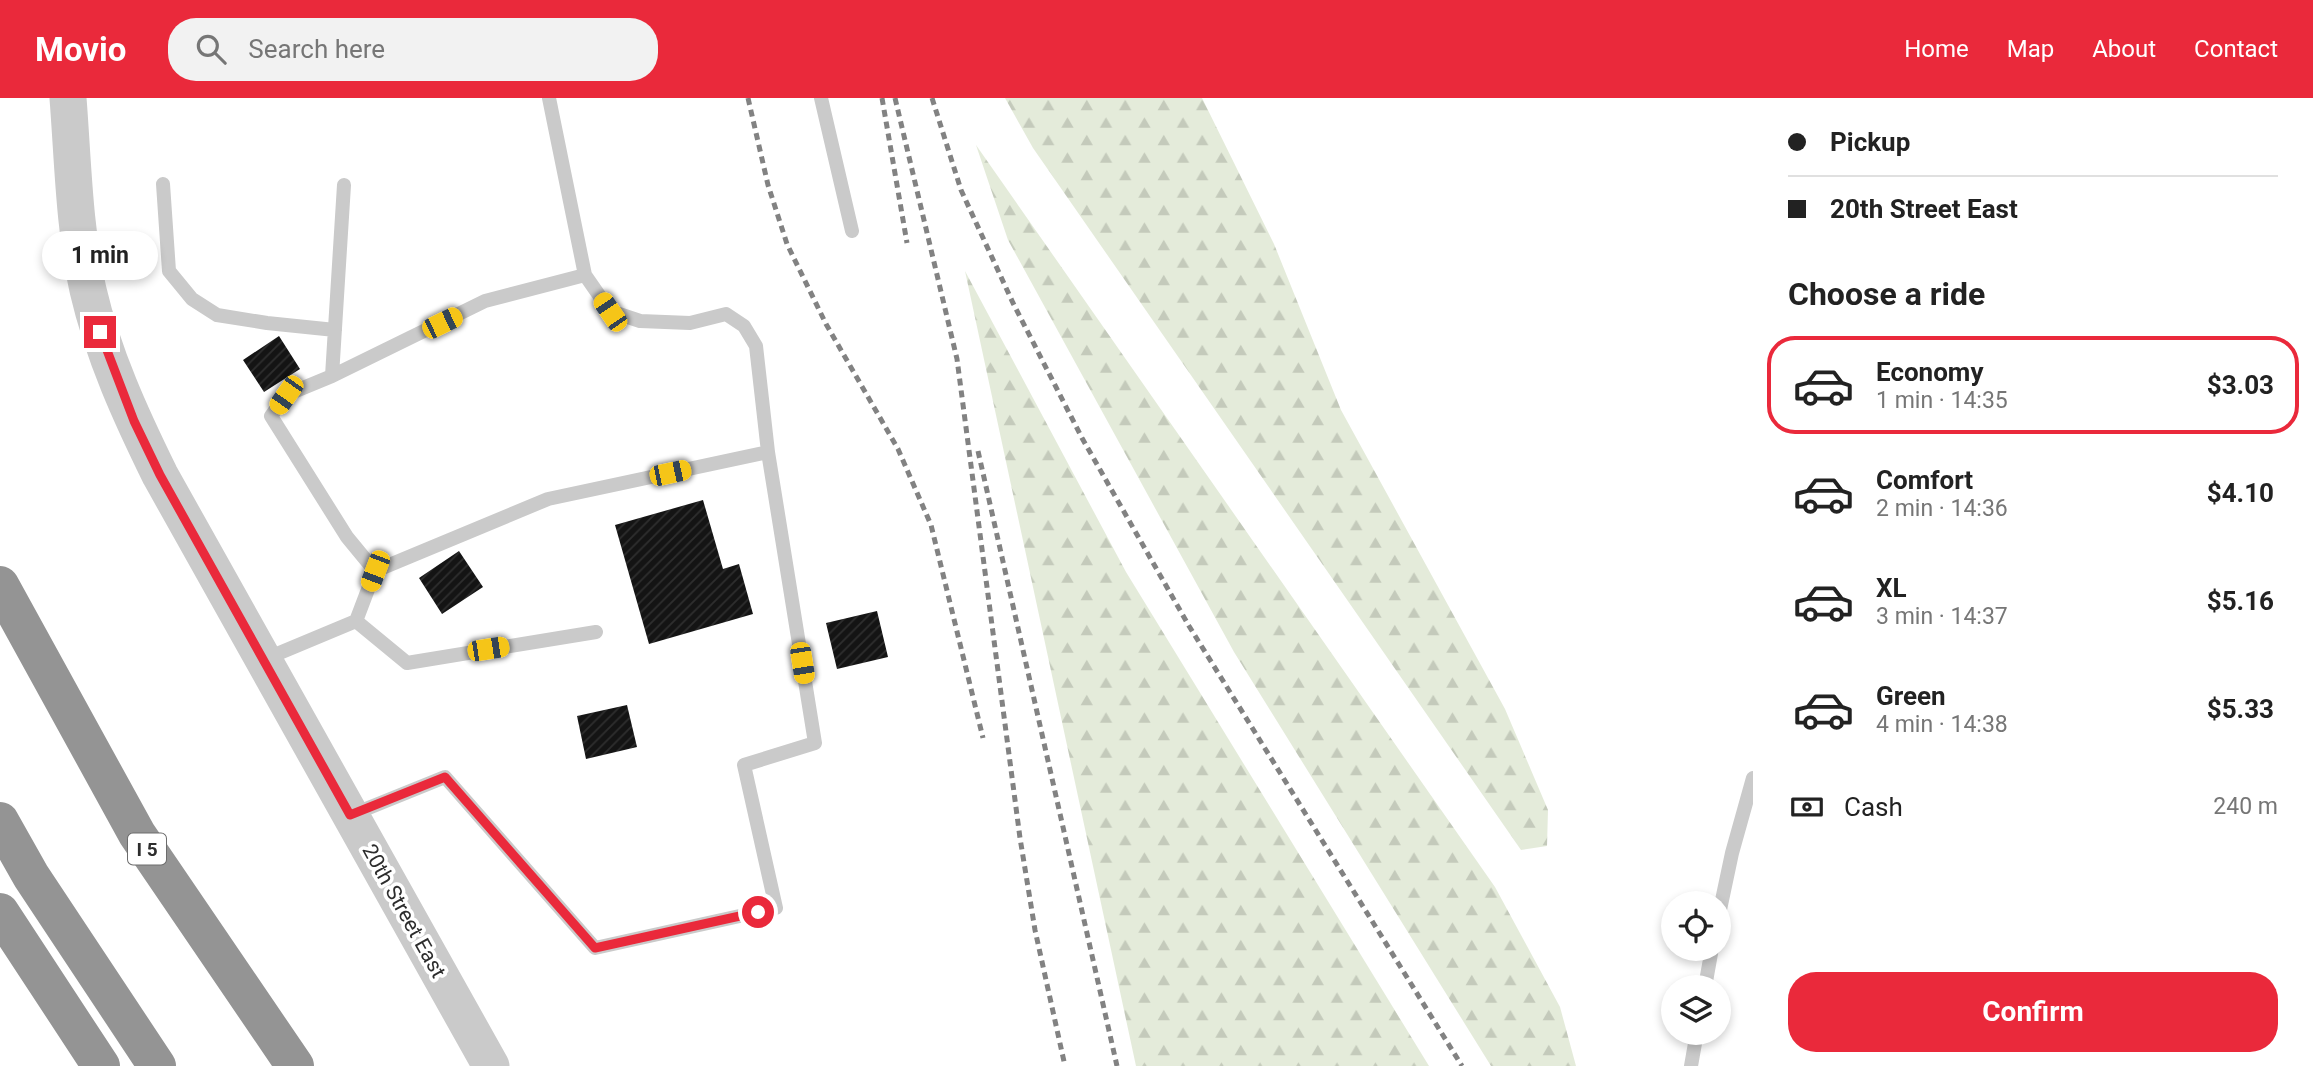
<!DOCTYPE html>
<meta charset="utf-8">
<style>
:root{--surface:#fff;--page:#f2f2f2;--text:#222;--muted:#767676;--line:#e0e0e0;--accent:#ea293b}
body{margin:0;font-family:Roboto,sans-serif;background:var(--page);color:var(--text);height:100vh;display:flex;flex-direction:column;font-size:26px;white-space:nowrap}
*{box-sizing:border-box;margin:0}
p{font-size:23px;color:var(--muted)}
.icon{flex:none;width:38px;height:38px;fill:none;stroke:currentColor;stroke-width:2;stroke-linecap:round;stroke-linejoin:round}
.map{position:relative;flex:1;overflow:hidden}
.panel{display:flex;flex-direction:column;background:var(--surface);width:560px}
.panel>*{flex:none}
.guide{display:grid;align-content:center;height:154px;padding:0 35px;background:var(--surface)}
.tools{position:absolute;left:1661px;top:793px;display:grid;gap:14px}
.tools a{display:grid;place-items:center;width:70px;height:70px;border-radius:50%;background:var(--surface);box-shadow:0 4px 10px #0003;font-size:35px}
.end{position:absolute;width:32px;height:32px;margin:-16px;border:9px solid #ea293b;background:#fff;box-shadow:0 0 0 4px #fff}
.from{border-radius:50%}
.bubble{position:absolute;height:49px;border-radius:24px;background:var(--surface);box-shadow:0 4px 10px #0003;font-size:23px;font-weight:700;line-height:49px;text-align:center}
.car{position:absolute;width:21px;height:42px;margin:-21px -10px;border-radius:9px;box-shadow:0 0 5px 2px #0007;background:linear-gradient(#f5c518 24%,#345 0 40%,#f5c518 0 76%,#345 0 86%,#f5c518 0)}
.guide b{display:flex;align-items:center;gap:24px;height:66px;font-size:26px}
.guide b+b{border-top:2px solid var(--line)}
.guide i{width:18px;height:18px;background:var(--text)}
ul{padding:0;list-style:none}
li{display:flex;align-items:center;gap:21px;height:98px;margin:0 14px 10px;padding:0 21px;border:4px solid transparent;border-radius:28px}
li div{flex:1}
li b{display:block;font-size:26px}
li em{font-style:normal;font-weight:700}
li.current{border-color:var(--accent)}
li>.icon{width:63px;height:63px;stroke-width:1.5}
h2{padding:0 35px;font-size:32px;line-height:84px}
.pay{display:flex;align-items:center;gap:18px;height:77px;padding:0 35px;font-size:26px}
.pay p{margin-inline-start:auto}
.action{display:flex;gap:14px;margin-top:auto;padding:14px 35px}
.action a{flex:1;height:80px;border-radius:28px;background:var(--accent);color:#fff;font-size:28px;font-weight:700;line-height:80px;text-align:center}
header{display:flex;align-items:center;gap:42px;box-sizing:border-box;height:98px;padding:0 35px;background:var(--accent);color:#fff}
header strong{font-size:33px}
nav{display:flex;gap:38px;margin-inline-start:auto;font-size:24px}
.search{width:490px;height:63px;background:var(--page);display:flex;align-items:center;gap:18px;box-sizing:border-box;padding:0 24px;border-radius:28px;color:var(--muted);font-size:26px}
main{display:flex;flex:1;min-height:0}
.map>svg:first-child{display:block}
</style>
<header>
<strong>Movio</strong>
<div class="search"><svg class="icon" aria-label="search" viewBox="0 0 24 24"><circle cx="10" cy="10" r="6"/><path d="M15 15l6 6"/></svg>Search here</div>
<nav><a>Home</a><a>Map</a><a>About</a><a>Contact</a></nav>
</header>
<main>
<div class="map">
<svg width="1753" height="968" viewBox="0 0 1753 968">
<defs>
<pattern id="forest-firs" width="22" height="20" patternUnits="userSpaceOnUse" patternTransform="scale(1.75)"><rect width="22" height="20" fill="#e4ebda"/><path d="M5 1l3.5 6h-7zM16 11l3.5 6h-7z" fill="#c4cabb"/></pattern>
<pattern id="building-hatch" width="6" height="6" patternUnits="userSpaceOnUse" patternTransform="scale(1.75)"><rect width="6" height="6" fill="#141414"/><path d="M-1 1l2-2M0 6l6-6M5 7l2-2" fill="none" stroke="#2e2e2e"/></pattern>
</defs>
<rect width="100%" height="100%" fill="#fff"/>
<!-- forest -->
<path fill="url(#forest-firs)" d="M1005 0H1202L1274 146 1341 312 1505 611 1548 712 1547 748 1521 752 1033 50Z
M976 47 1495 789 1560 909 1576 968H1491L1234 554 1008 142Z
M965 173 1126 474 1429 968H1136Z"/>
<!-- building -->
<path fill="url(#building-hatch)" d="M279 238 300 271 264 294 243 262Z
M703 402 723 471 739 466 753 516 649 546 615 427Z
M459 453 483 489 442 516 419 480Z
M877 513 888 559 837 571 826 525Z
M627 607 637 649 586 661 577 618Z"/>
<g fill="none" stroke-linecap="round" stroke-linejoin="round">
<!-- service -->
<path stroke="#cacaca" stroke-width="14" d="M549 0 585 177 610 213 640 223 690 225 726 216 744 228 756 248 768 354
M821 0 852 133
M163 86 169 173 192 201 217 217 267 225 335 232
M344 87 332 278 286 297 271 318 347 439 375 473 356 523
M332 278 485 203 585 177
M265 561 356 523 407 565 596 534
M351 717 445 679 595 850 776 810 744 667 815 645 768 354 548 401 375 473
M1718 821 1732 755 1753 680
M1705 889 1712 850
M1691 968 1697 934"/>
<!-- tertiary -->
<path stroke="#cacaca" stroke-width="37" d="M68 0C73 64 74 130 88 192 103 257 131 318 160 377L491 968"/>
<!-- motorway -->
<path stroke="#949494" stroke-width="38" d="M0 487 137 736 295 968
M0 723 31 778 157 968
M0 814 101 968"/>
<!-- rail -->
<path stroke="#828282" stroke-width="5" stroke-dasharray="7 5" stroke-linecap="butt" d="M748 0 768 87 787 146 826 226 898 351 931 427 983 640
M882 0 907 145
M895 0 957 261 1020 740 1035 832 1065 968
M932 0 961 92 1013 205 1082 340 1189 528 1462 968
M978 353 1117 968"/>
</g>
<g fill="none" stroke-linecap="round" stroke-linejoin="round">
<!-- route -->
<path stroke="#ea293b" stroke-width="9" d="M100 234 134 323 160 377 350 717 445 679 595 850 758 814"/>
</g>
<g text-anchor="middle" stroke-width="7" stroke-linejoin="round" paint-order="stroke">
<!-- shield labels -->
<rect fill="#fff" stroke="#6c6c6c" stroke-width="2" x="128" y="735.5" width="38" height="31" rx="5"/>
<g font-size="19" font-weight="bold" fill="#2d2d2d">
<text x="147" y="758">I 5</text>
</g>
<!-- street labels -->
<g font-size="21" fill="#2d2d2d" stroke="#fff">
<text transform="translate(404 813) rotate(61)" y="7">20th Street East</text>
</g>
</g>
</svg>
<div class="tools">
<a><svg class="icon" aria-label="locate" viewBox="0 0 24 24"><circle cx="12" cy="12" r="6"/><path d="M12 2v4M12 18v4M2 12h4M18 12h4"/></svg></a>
<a><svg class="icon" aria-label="layers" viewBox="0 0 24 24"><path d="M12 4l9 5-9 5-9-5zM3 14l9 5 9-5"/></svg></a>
</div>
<i class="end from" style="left:758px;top:814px"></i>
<i class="end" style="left:100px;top:234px"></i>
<div class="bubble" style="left:42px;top:133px;width:116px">1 min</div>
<i class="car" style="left:610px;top:214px;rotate:326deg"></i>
<i class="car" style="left:442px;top:225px;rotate:64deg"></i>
<i class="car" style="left:286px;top:297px;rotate:215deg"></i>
<i class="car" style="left:670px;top:375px;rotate:78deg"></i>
<i class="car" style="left:375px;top:473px;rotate:201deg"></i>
<i class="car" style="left:488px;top:551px;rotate:81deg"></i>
<i class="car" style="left:802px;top:565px;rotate:171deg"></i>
</div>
<section class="panel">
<div class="guide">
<b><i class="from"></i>Pickup</b>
<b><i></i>20th Street East</b>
</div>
<h2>Choose a ride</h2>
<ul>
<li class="current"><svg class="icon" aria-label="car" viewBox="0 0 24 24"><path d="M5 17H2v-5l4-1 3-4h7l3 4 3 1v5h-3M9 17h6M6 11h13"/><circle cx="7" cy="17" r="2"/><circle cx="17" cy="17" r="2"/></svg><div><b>Economy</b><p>1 min · 14:35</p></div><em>$3.03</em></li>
<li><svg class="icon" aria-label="car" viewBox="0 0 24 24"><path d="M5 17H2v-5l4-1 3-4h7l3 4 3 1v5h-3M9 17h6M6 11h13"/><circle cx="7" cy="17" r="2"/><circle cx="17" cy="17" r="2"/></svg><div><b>Comfort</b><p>2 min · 14:36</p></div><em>$4.10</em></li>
<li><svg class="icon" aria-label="car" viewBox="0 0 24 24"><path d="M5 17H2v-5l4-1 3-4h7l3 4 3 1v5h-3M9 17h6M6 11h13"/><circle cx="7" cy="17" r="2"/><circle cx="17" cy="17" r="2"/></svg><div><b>XL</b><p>3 min · 14:37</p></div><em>$5.16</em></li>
<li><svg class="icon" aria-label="car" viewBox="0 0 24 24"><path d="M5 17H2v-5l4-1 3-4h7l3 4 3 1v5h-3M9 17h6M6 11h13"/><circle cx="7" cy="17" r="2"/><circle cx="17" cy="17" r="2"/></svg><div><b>Green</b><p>4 min · 14:38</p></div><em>$5.33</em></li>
</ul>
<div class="pay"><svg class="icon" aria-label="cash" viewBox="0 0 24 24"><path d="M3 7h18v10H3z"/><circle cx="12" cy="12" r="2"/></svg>Cash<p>240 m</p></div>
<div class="action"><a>Confirm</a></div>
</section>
</main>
